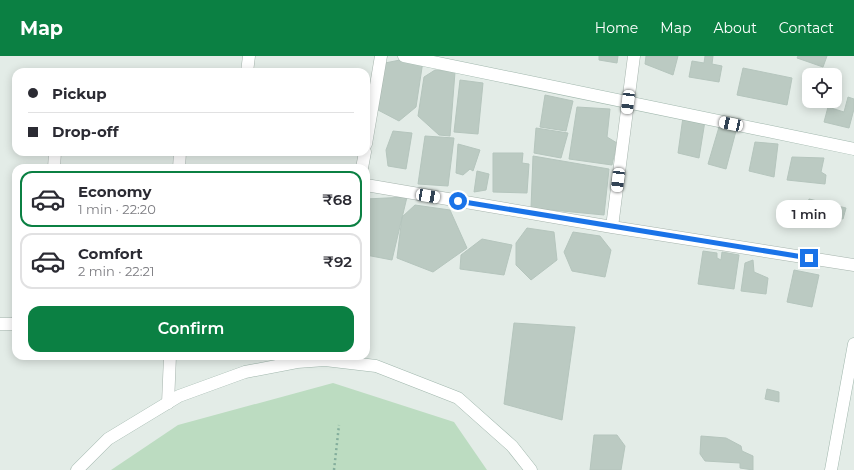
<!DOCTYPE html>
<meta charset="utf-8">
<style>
:root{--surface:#fff;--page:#f7f7f7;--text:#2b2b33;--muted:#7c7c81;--line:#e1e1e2;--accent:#0b8043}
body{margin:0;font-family:Montserrat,sans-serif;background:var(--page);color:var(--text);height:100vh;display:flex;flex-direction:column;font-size:15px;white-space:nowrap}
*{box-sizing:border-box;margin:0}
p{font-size:13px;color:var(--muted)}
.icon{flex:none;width:22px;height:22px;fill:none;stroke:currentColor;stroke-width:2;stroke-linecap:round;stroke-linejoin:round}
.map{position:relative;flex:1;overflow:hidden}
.panel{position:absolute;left:12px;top:108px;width:358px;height:196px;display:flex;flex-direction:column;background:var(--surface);border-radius:12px;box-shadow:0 2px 10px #0003}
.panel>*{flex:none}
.hud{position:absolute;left:12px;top:12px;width:358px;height:88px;border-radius:12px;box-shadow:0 2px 10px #0003;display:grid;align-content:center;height:88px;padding:0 16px;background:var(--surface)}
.controls{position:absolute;left:802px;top:12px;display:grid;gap:8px}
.controls a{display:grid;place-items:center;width:40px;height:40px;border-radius:8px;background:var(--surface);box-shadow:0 2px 10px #0003;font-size:20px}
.end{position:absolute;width:18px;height:18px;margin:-9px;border:5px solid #1a73e8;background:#fff;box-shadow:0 0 0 2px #fff}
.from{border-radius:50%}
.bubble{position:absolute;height:28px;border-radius:12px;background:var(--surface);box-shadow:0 2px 10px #0003;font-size:13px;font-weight:600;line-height:28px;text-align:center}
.car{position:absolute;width:12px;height:24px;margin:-12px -6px;border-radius:5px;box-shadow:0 0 3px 1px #0007;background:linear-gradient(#fff 24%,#345 0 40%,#fff 0 76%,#345 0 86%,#fff 0)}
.hud b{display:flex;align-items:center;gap:14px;height:38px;font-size:15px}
.hud b+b{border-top:1px solid var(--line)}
.hud i{width:10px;height:10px;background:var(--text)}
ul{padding:7px 0 0;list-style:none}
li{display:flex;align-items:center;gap:12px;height:56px;margin:0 8px 6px;padding:0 8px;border:2px solid var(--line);border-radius:12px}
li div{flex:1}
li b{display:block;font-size:15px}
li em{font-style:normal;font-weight:600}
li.active{border-color:var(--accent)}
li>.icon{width:36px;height:36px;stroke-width:1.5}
.cta{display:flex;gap:8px;margin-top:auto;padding:8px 16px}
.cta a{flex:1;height:46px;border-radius:12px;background:var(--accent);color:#fff;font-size:16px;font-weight:600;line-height:46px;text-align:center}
header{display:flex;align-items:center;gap:24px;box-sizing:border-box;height:56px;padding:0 20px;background:var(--accent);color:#fff}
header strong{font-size:19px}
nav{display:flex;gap:22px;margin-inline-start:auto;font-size:14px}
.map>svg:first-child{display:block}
</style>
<header>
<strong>Map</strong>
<nav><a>Home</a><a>Map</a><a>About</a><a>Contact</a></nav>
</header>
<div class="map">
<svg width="854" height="414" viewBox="0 0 854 414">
<rect width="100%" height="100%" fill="#e3ece7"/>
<!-- green -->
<path fill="#bcdcc1" d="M333 327 454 366 487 414H111L178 369Z"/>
<!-- building -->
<path fill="#bbcac2" stroke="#b5c5bd" d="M599 0H618L617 7 599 4Z
M646 0H678L673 19 645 8Z
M705 0H713L712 8 722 10 719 26 689 21 692 5 704 7Z
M798 0H827L823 11 797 2Z
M405 3 423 5 416 51 399 65 378 54 385 7Z
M743 12 792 22 787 49 737 39Z
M435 14 455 16 450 80 439 79 418 60 424 21Z
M460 24 483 27 478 78 454 76Z
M545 39 573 45 566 75 540 71Z
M848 41 854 43V53L849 72 824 66 828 51 844 56Z
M577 51 610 53 607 81 617 87 612 109 569 103Z
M683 61 705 65 699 102 678 97Z
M719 71 736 75 726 113 708 108Z
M536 72 568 77 561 102 534 97Z
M393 75 412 77 406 113 388 110 386 94Z
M425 80 454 82 448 130 418 128Z
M755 86 778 88 774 121 749 115Z
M458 88 480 94 473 115 470 113 463 119 456 117Z
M493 97H523L522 107 529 108 527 137 493 136Z
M533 100 609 113 604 159 531 152Z
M792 101 824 102 821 116 826 119 825 128 787 124Z
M477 115 489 118 486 134 474 136Z
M407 141 392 204 366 199V143Z
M809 143 846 152 843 163 806 155Z
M415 149 450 154 467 192 433 216 397 202 402 161Z
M527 172 554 176 557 204 531 224 516 209V187Z
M573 176 600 180 611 194 605 221 572 215 564 196Z
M482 183 512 189 504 219 460 213 461 199Z
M703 195 717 197V202L721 204 722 196 739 199 734 233 698 228Z
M753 204 754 216 768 222 766 238 741 235 745 207Z
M794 214 819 219 812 251 787 246Z
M514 267 575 271 562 364 504 348Z
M767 333 779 336V346L765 343Z
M594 379H617L625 390 621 414H590Z
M701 380 726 382 741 390 742 395 753 400V414L740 412V407L705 405 700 398Z"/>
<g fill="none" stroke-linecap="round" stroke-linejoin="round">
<!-- street casing -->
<g stroke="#a6b4ad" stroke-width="13">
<path id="street" d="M247 16 249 0
M366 88 381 0
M54 112 55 96
M179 112 180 96
M362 112 365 96
M366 129 612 171 634 0
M612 171 854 209
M0 268H13L16 266
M168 347 170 300"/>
</g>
<!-- secondary casing -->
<g stroke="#a1b7ad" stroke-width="13">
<path id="secondary" d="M404 0 854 93
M77 414 108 383 179 340 245 316 297 306 325 304 376 310 458 342 512 390 531 414
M831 414 854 288"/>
</g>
<!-- path -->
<path stroke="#84ae9c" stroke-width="2.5" stroke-dasharray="2 3" stroke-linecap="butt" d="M334 414 339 369"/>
<!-- street -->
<use href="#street" stroke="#fff" stroke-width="12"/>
<!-- secondary -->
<use href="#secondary" stroke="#fff" stroke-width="12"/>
</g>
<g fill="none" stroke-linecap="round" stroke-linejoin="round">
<!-- route -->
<path stroke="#1a73e8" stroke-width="5" d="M458 145 809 202"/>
</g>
</svg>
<div class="controls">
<a><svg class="icon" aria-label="locate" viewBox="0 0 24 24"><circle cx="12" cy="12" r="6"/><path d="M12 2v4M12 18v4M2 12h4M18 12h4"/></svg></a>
</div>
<i class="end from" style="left:458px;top:145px"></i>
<i class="end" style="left:809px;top:202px"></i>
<div class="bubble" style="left:776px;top:144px;width:66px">1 min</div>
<i class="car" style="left:628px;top:46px;rotate:187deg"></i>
<i class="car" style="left:731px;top:68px;rotate:282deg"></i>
<i class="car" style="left:618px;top:124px;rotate:187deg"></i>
<i class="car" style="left:428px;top:140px;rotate:100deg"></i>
<div class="hud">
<b><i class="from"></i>Pickup</b>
<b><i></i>Drop-off</b>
</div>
<section class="panel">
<ul>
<li class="active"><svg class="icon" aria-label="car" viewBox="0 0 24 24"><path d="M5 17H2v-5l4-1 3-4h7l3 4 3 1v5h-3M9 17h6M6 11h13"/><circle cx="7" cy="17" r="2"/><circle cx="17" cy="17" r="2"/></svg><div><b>Economy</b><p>1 min · 22:20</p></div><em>₹68</em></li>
<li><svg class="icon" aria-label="car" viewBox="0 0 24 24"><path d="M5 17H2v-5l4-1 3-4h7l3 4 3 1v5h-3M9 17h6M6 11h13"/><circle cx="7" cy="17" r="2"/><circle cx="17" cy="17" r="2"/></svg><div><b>Comfort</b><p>2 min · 22:21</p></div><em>₹92</em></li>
</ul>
<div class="cta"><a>Confirm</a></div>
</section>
</div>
